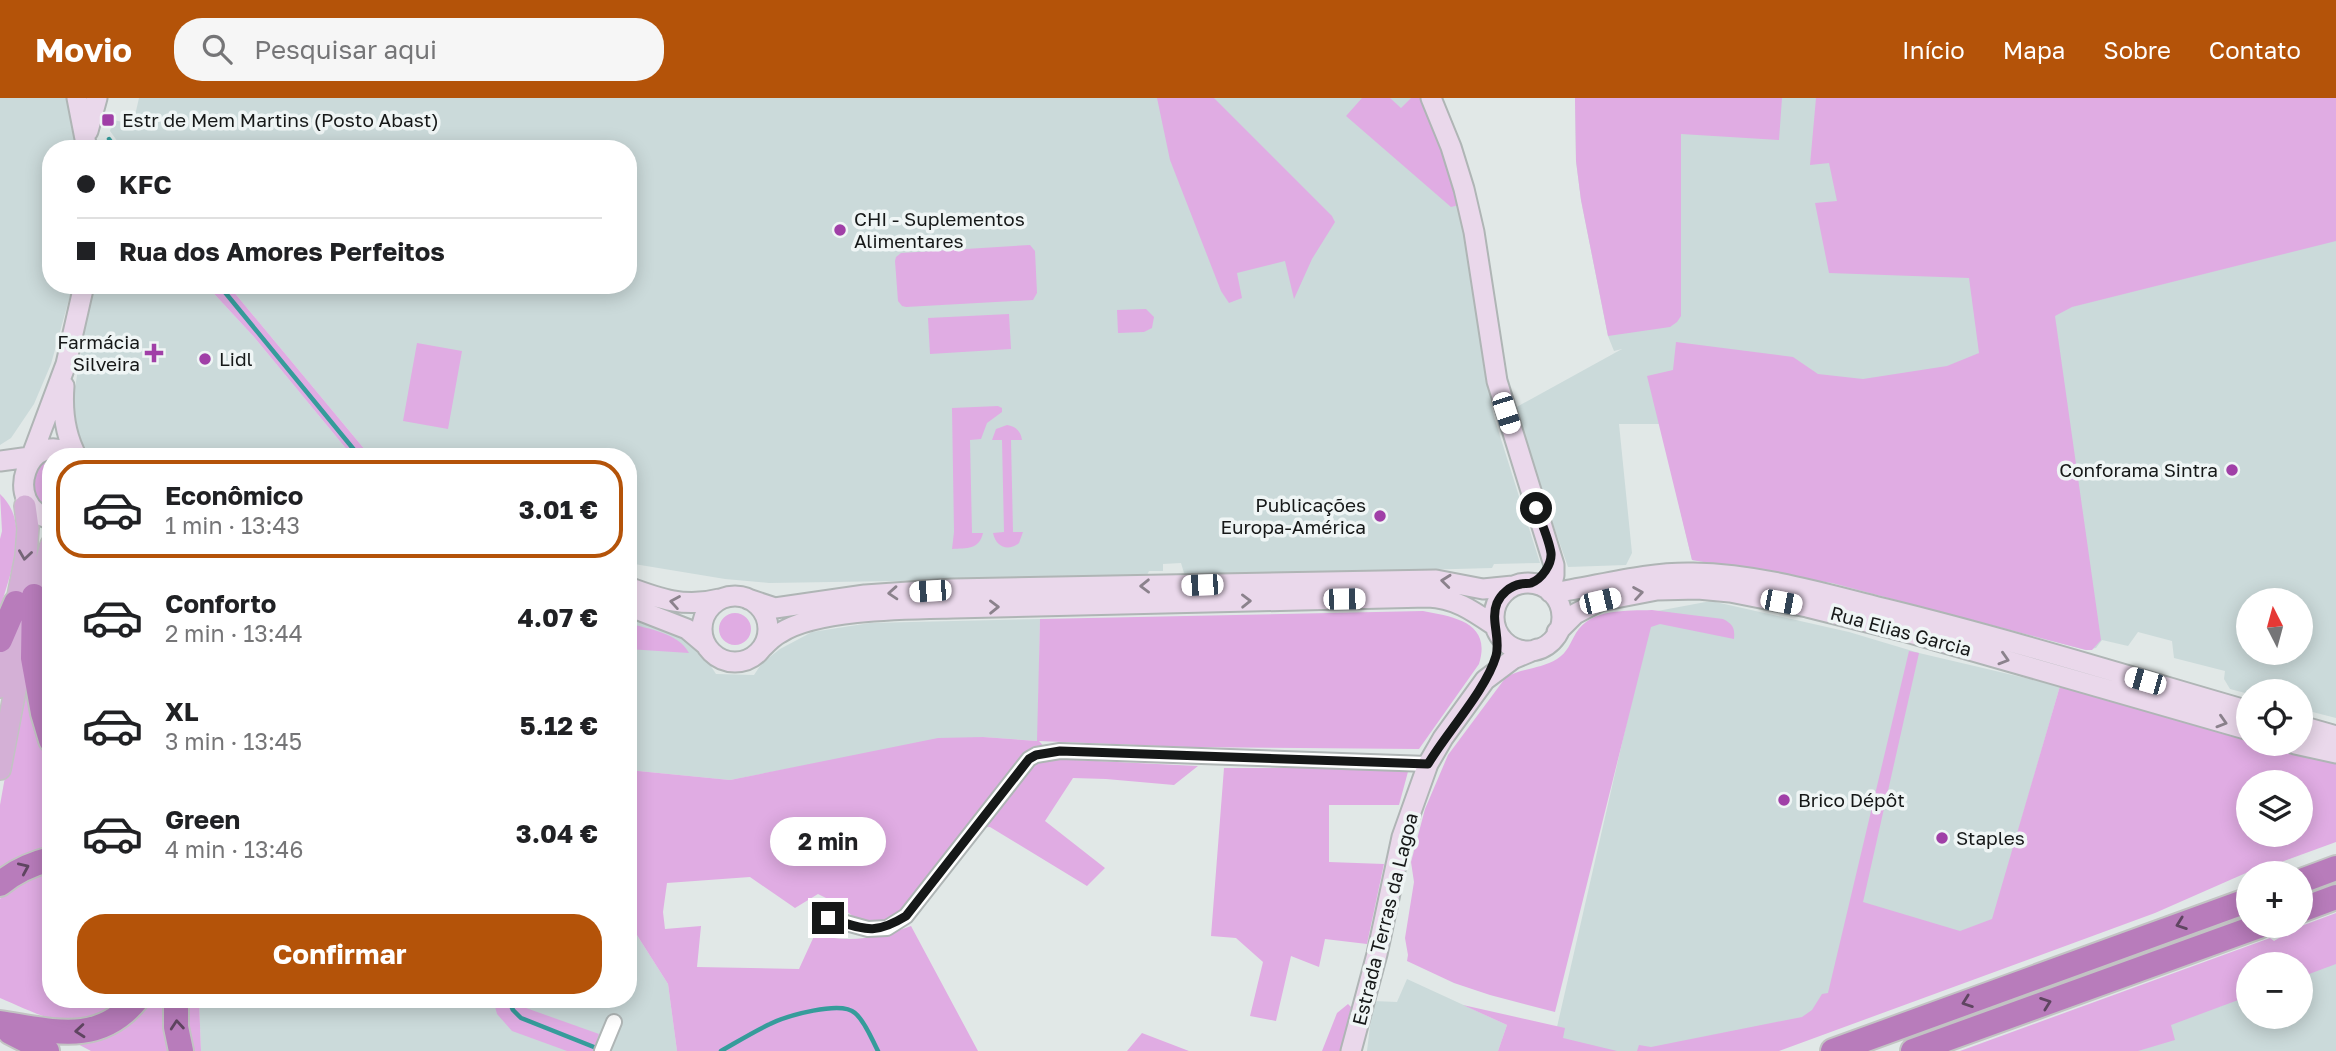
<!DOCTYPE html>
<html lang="pt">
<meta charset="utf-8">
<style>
:root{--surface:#fff;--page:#f6f6f6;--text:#202124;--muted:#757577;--line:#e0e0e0;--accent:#b45309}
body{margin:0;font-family:"Golos Text",sans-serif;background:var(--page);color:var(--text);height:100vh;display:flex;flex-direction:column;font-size:26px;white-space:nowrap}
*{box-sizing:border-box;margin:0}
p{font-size:23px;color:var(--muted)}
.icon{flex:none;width:38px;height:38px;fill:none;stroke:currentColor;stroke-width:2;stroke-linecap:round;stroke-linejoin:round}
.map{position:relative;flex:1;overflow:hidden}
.details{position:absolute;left:42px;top:350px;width:595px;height:560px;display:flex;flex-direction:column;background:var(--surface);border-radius:28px;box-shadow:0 4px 18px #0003}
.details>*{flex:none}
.hud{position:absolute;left:42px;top:42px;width:595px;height:154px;border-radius:28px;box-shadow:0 4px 18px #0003;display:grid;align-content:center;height:154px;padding:0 35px;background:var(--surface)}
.needle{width:46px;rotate:354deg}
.fabs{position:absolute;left:2236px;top:490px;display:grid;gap:14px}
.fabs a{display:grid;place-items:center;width:77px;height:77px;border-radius:50%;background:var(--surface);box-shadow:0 4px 18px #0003;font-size:35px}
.end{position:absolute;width:32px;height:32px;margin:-16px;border:9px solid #161818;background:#fff;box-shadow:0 0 0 4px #fff}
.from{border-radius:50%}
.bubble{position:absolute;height:49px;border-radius:24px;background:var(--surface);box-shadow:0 4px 18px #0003;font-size:23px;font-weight:700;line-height:49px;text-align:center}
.car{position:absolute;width:21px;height:42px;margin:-21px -10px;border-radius:9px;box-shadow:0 0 5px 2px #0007;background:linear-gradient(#fff 24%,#345 0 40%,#fff 0 76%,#345 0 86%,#fff 0)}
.hud b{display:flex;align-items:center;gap:24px;height:66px;font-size:26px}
.hud b+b{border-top:2px solid var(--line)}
.hud i{width:18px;height:18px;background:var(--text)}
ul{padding:12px 0 0;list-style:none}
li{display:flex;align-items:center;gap:21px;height:98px;margin:0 14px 10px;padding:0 21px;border:4px solid transparent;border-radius:28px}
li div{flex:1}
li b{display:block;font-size:26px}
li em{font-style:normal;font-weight:700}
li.selected{border-color:var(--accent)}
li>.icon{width:63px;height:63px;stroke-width:1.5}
.cta{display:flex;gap:14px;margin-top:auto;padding:14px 35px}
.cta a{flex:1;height:80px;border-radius:28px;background:var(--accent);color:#fff;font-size:28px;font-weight:700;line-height:80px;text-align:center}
header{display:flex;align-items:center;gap:42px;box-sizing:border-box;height:98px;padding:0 35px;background:var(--accent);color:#fff}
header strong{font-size:33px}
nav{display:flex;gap:38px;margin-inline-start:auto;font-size:24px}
.search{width:490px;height:63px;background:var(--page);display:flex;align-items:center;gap:18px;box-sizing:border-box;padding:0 24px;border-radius:28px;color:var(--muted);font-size:26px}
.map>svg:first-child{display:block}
</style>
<header>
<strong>Movio</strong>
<div class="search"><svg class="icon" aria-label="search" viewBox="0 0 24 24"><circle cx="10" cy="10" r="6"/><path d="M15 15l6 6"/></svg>Pesquisar aqui</div>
<nav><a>Início</a><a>Mapa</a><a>Sobre</a><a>Contato</a></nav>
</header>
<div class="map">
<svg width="2336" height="953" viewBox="0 0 2336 953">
<rect width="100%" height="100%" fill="#e1e8e7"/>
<!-- built -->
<path fill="#cbdada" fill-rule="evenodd" d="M0 0H67L70 2 75 51H51V187H73L51 266 34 306 11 340 0 347Z
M139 0H1421L1455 93 1465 136 1482 258 1494 319 1540 465 1494 466 1492 470 1190 478 1184 475 1181 465 1163 466V473H1149L1146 479 769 485 725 481 628 465V359H371L228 187H628V51H123L110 33 113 22 133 26Z
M1575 0H2336V620L2301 611V593H2249V596L2230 591 2224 581 2225 573 2174 560 2172 543 2138 534 2128 548 2102 542 2096 550 2086 552 1832 485 1692 462 1660 326H1619L1632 455 1626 467 1568 469 1513 311 1622 251 1614 253 1608 238 1581 102 1576 63ZM2249 502H2301V555H2249Z
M92 187H206L254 239 353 359H94L83 347 77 334 71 314Z
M1711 503 1849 534 1919 555 2060 588 1986 845 1742 953H1592L1552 943 1557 929 1652 514Z
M628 521 678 537 701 553 716 576 754 577 762 565 780 551 812 534 870 525 1040 521 1038 643 983 639 834 662 730 682 628 672Z
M628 823 668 886 677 953H201L199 901H628Z
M2336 843V953H2026L2249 874V919H2301V866Z
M1407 881 1507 927 1498 953H1367L1373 903 1397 904Z"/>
<!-- green -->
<path fill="#e0ace3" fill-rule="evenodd" d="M1157 0H1214L1332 118 1335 124 1312 161 1294 201 1285 163 1237 175 1242 200 1229 205 1221 193 1170 62Z
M1362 0H1390L1401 10 1411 0H1421L1443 53 1459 107 1451 109 1346 18Z
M1575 0H1782L1779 42 1681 36V218L1677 224 1670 229 1608 238 1581 102 1576 63Z
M1816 0H2336V143L2072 209 2055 218 2101 542 2092 552H2086L1832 485 1692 462 1647 278 1673 272 1676 244 1793 259 1818 276 1863 281 1947 268 1979 255 1969 180 1829 175 1815 105 1837 103 1829 65 1810 67Z
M1030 147 1035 153 1037 195 1033 202 906 209 902 208 898 203 895 163 896 159 901 155Z
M206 187H228L371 359H353L254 239Z
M1146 211 1154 219 1152 230 1144 234 1118 235 1117 212Z
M1009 216 1011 251 930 256 928 220Z
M417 245 462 253 448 331 403 323Z
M998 308 1002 310V314L987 325 981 341 970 342 972 435H983C979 452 967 450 952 451L954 434 952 310Z
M1007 327C1015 328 1021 333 1022 342H1011L1013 434H1023L1019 445C1008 454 996 449 993 435L1004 434 1002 342H992L996 331Z
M51 363V409L45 408 34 401 30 381 37 368Z
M0 396C32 426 10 475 0 511V441L2 433Z
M1652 512 1723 521C1733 526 1735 530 1734 541L1660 526 1651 529 1555 914 1490 897 1454 885 1407 863 1408 857 1405 840 1414 784 1411 764 1425 711 1448 657 1506 579C1522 570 1541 571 1557 561 1568 554 1570 545 1576 535 1591 510 1627 513 1652 512Z
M1423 513C1454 519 1492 524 1479 566L1419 651 1187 649 1039 643 1055 661 1198 668 1174 687 1106 681 1073 680 1045 723 1105 770 1087 788 990 729 968 730 900 816 882 826 859 823 836 805 818 796 795 810 750 779 667 785 663 814 665 831 701 828 697 869 799 871 815 836C847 846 880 840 911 828L978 953H677L668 886 628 823V672L730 682 938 640 983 639 1037 643 1040 521Z
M719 531a16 16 0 1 1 32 0a16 16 0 1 1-32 0Z
M628 525C648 531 679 535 689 555L628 551Z
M1909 553 1919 555 1863 804 1960 833 1992 821 2060 588 2249 643V646H2259L2336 663V744L2257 773 2255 771 2155 815 1779 953H1637L1639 947 1651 949 1802 919 1812 912 1822 896 1828 895ZM2249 684H2301V737H2249Z
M24 585 41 644 51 667V750L0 773V707L21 589Z
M1224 670H1409L1399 707H1329V764L1384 766 1367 846 1325 841 1319 869 1291 858 1276 923 1250 918 1263 864 1236 840 1211 838Z
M51 768V901H125C115 907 103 918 91 921 61 931 27 911 0 900V801L12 785Z
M2336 815V866L2301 879V866H2249V898L2171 927 2175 942 2138 953H1960L2270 840 2274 843 2296 830Z
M149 901H166L170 953H91L70 942 146 907Z
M184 901H199L201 953H190Z
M493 901H522L526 910 599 936 593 953H567L512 933 497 916Z
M1348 906 1351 909 1341 953H1322L1337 915Z
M1463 907 1565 930 1563 940 1617 953H1498L1507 927Z
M1142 935 1189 953H1127Z"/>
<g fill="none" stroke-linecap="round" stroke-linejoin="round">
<!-- stream -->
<path stroke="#369c9b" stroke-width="4.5" d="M109 41 116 51
M219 187 360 359
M508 901 513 912 521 920 599 951
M721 953C737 944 753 934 770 926 786 918 841 902 855 915 865 923 872 942 878 953"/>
<!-- street casing -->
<g stroke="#afb5b5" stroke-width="18">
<path id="street" d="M828 820 868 831 887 830 906 818 1029 661 1036 657 1060 653 1428 666
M602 953 614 924"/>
</g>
<!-- secondary casing -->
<g stroke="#afb5b5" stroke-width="23">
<path id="secondary" d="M77 0 87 51
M1431 0 1451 49 1464 91 1474 134 1497 283 1554 467V477L1550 494
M88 33 97 0
M64 288C62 313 65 337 77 359
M32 357 66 266 84 187
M0 363 30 359
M51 421C0 409 28 325 74 359
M1494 519a34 34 0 1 1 68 0a34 34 0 1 1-68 0Z
M628 489C660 501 685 510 719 501
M1552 495C1599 488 1644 474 1693 475 1758 476 1823 495 1886 511 2008 541 2128 578 2249 613
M702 531a33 33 0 1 1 66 0a33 33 0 1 1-66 0Z
M748 501 775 510 865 497 952 491 1436 482 1483 491 1513 488
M628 508 687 531 706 547
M1557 534 1575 516 1600 503 1657 492 1698 491 1730 494 1807 509 1903 533 2249 632
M763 549C768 544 774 538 780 535 817 511 908 511 953 510L1428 499C1455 500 1473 513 1495 528
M42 572 43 557 51 531
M2301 628 2336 638
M2295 646 2336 655
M1351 953 1377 856 1402 739 1428 666 1443 640 1485 582 1513 561 1537 551"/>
</g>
<!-- primary casing -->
<g stroke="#c2c3c3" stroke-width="24">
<path id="primary" d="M0 589 26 458 28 430 25 408
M0 671 27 530 51 447"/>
</g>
<!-- highway casing -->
<g stroke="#c2c3c3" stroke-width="28">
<path id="highway" d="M34 498 33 560 43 615 51 642
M0 542 16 505
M2301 783 2336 770
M0 786C15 773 31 766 51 761
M2301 812 2336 799
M176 901V929L181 953
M0 925C53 933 99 948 137 901
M10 934 47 953
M1833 953 2249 802
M1913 953 2259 828"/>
</g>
<!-- street -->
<use href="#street" stroke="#fff" stroke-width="14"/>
<!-- secondary -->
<use href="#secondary" stroke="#ead8eb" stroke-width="19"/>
<!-- primary -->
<use href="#primary" stroke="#d4b0d6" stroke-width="21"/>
<!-- highway -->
<use href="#highway" stroke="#b87cbb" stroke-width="24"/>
</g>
<!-- one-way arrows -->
<defs><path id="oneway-chevron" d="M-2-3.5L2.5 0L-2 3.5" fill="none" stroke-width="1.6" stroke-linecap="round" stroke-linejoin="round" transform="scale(1.75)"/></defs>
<use stroke="#756477" href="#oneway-chevron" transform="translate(25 457) rotate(98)"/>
<g stroke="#8b828c">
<use href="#oneway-chevron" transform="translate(1446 483) rotate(-174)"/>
<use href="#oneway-chevron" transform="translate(1145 488) rotate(179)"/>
<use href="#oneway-chevron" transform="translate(893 495) rotate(176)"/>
<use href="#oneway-chevron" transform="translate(1638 495) rotate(-9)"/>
<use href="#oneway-chevron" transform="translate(1246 503) rotate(-1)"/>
<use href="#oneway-chevron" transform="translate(675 504) rotate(-170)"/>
<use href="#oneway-chevron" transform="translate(994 509) rotate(-1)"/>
<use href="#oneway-chevron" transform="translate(2004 561) rotate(17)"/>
<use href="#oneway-chevron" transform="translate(2222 624) rotate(17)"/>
</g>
<g stroke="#5f4561">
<use href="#oneway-chevron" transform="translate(24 770) rotate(-24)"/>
<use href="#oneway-chevron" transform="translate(2181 826) rotate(160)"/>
<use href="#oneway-chevron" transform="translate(1967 904) rotate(160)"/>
<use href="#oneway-chevron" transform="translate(2046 905) rotate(-20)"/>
<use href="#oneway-chevron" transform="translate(177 927) rotate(-95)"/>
<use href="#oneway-chevron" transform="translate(80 933) rotate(175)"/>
</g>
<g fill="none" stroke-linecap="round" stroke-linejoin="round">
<!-- route -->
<path stroke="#161818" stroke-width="9" d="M828 820C863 830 872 839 906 818L1029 661 1036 657 1060 653 1428 666C1447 634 1486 592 1496 558 1501 540 1490 522 1497 505 1501 496 1510 488 1521 486 1524 485 1528 486 1531 485 1542 481 1552 466 1551 455 1549 441 1541 424 1536 410"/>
</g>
<!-- markers -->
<g fill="#a03fa7" stroke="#eff5f5" stroke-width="2.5">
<rect x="101" y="15" width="14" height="14" rx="3.5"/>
<circle cx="840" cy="132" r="7"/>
<path d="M150.5 244.5h7v7h7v7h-7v7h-7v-7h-7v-7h7z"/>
<circle cx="205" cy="261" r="7"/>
<circle cx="2232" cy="372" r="7"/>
<circle cx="1380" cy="418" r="7"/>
<circle cx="1784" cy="702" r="7"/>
<circle cx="1942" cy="740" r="7"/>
</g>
<g text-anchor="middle" stroke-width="7" stroke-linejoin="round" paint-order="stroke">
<!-- poi labels -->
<g font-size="19" fill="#161818" stroke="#eff5f5" text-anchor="start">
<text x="122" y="29">Estr de Mem Martins (Posto Abast)</text>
<text x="854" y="128">CHI - Suplementos<tspan x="854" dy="22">Alimentares</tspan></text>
<text x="140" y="251" text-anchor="end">Farmácia<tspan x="140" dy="22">Silveira</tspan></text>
<text x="219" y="268">Lidl</text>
<text x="2218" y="379" text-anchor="end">Conforama Sintra</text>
<text x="1366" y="414" text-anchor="end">Publicações<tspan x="1366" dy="22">Europa-América</tspan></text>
<text x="1798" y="709">Brico Dépôt</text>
<text x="1956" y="747">Staples</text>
</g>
<!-- street labels -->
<g font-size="19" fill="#161818" stroke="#eff5f5">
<text transform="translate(1901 533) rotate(15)" y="7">Rua Elias Garcia</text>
<text transform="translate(1385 821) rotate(-76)" y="7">Estrada Terras da Lagoa</text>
</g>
</g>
</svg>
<div class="fabs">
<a><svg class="needle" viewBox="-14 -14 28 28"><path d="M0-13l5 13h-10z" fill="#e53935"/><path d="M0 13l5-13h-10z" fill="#757577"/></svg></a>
<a><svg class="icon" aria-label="locate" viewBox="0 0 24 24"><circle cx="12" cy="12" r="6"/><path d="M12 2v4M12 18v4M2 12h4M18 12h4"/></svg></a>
<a><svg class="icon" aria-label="layers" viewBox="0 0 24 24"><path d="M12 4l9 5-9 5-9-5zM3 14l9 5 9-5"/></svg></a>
<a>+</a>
<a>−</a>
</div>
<i class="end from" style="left:1536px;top:410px"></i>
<i class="end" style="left:828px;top:820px"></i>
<div class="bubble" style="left:770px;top:719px;width:116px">2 min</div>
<i class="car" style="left:1506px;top:315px;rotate:162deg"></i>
<i class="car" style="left:1202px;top:487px;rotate:268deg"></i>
<i class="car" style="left:930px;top:493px;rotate:266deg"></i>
<i class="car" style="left:1344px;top:501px;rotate:89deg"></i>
<i class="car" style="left:1600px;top:503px;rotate:77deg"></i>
<i class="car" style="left:1781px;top:504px;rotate:101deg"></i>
<i class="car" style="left:2145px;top:583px;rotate:286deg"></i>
<div class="hud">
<b><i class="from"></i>KFC</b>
<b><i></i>Rua dos Amores Perfeitos</b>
</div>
<section class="details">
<ul>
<li class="selected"><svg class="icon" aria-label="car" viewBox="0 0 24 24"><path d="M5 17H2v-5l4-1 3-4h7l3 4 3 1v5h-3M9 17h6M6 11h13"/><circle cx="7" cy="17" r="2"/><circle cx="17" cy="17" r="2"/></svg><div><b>Econômico</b><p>1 min · 13:43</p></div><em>3.01 €</em></li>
<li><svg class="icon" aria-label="car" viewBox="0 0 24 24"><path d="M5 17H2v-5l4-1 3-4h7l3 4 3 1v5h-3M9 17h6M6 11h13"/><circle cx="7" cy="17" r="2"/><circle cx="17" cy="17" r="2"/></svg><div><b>Conforto</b><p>2 min · 13:44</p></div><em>4.07 €</em></li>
<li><svg class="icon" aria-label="car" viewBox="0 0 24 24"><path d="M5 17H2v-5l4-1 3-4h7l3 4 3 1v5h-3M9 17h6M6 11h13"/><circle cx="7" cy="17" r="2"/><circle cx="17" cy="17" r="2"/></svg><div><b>XL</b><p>3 min · 13:45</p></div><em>5.12 €</em></li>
<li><svg class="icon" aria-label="car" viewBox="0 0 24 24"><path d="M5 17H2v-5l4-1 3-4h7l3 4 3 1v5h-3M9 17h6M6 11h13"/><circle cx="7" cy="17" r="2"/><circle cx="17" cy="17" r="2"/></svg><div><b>Green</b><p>4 min · 13:46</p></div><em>3.04 €</em></li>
</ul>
<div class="cta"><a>Confirmar</a></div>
</section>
</div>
